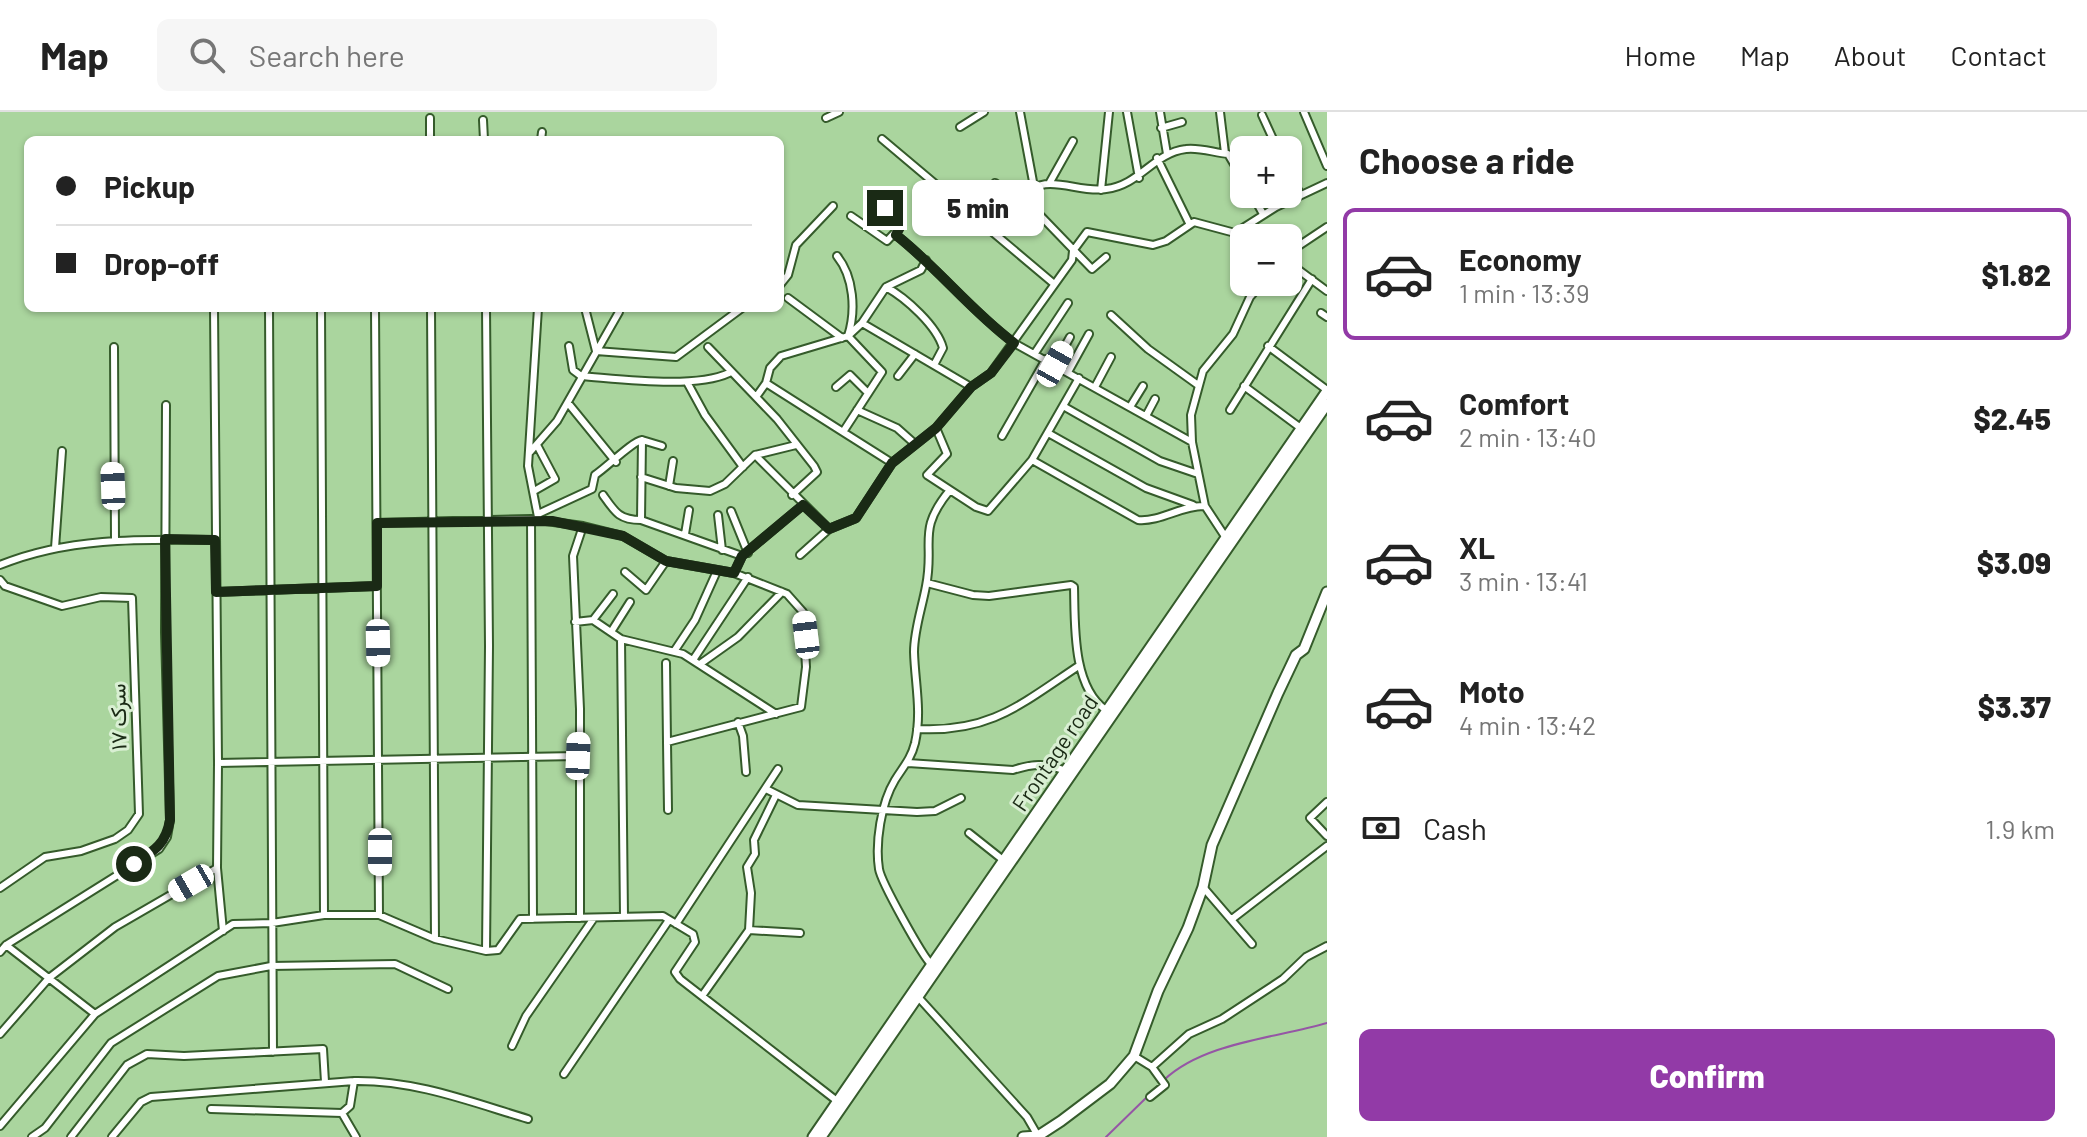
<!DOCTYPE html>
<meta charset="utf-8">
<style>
:root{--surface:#fff;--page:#f6f6f6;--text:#222;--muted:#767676;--line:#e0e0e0;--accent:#923aa7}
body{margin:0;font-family:Barlow,Vazirmatn,sans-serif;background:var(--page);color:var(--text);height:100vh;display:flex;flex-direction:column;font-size:30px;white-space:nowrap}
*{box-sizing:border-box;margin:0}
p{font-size:26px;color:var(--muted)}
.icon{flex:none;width:44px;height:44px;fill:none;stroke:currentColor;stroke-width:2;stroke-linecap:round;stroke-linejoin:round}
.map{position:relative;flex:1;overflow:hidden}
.drawer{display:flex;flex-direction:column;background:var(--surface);width:760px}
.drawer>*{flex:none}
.guide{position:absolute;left:24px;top:24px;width:760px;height:176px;border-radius:12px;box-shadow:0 2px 6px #0004;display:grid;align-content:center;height:176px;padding:0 32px;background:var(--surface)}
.buttons{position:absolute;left:1230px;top:24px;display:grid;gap:16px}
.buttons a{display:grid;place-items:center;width:72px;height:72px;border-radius:12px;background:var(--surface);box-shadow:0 2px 6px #0004;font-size:40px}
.end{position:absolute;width:36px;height:36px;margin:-18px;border:10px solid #1a2a15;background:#fff;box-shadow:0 0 0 4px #fff}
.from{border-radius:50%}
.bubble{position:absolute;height:56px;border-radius:12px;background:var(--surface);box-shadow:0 2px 6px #0004;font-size:26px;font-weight:800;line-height:56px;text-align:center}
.car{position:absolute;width:24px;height:48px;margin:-24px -12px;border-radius:10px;box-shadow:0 0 6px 2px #0007;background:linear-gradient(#fff 24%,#345 0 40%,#fff 0 76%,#345 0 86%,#fff 0)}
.guide b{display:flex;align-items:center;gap:28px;height:76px;font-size:30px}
.guide b+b{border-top:2px solid var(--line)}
.guide i{width:20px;height:20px;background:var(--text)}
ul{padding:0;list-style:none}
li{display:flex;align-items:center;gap:24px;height:132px;margin:0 16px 12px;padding:0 16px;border:4px solid transparent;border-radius:12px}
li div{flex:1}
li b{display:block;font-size:30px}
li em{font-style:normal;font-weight:800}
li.current{border-color:var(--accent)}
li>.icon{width:72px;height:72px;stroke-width:1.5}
h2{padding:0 32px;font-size:36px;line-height:96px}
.pay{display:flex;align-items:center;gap:20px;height:88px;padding:0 32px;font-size:30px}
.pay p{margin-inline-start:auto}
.cta{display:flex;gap:16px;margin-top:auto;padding:16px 32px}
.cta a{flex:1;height:92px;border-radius:12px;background:var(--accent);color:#fff;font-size:32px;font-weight:800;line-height:92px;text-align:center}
header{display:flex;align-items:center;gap:48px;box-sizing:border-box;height:112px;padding:0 40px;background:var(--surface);border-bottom:2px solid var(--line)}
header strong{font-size:38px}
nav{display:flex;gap:44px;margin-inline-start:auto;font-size:28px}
.search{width:560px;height:72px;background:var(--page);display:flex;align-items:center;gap:20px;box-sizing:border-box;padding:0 28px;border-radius:12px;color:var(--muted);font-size:30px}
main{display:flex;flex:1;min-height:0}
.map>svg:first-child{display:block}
</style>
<header>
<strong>Map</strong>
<div class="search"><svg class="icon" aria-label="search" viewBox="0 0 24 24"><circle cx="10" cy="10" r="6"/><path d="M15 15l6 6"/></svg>Search here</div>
<nav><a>Home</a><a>Map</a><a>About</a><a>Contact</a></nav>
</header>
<main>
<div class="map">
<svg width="1327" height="1025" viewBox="0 0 1327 1025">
<rect width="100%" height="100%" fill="#aad59e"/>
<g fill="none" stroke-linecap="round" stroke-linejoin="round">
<!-- stream -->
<path stroke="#9556a5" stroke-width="2" d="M1164 968C1204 930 1277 926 1327 911
M1106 1025 1148 984"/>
<!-- street casing -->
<g stroke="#355b2b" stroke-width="10">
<path id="street" d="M1020 0 1034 75
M1127 0 1139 66
M1160 0 1167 42
M1220 0 1225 41
M1304 0 1327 54
M1262 3 1278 38
M430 6V28
M826 6 839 0
M483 8 484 28
M960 15 984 0
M1161 16 1182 10
M882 27 1053 171
M541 28 542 20
M1157 46 1189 111
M1288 58 1300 82
M1050 70 1073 29
M995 71 1035 98 1092 157 1106 145
M1101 78 1109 0
M1252 82 1263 102
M1019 87C1045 57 1075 82 1106 77 1140 73 1153 41 1186 37 1199 35 1215 41 1228 42L1244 69
M851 104 887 129 900 115 871 81
M896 123C938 156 971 199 1014 231L1192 330
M1288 141 1327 115
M1288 150 1327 179
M780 173 788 163 796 133 833 94
M886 175C906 186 937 214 943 236L934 253
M788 186 842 226
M214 196 218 651
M269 196 273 940
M321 196 324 803
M375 196 379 803
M431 196 435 827
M538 196 528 354 538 405
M585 196 596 239 676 245 742 196
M1321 201 1327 205
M1111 203 1148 237 1198 273
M862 211 971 275
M569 234 573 258 581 264C621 267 695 277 729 261
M1268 234 1327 278
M114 235 115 429
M708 235 777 307 814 354 817 360 792 383
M1035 241 1068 191
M1055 252 1070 225
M1068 260 1089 222
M898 264 915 242
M687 270 705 303 743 355
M766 271 843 320 882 260 848 224C856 199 854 165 837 144
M1244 274 1302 317
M836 275 850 263 868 281
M1095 275 1111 245
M756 285 766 271 770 256 781 244 848 224 862 211 886 175 921 158 926 148
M568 291 616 350
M1063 294 1160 349 1198 362
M1130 295 1143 274
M857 298 897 316 915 332
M1230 298 1312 167
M1146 304 1155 287
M936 316 947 342 927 363 976 395 988 399 1032 348 1079 266
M843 320 892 351
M1048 321 1146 376 1193 393
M1002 324 1046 247
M642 328 662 334
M530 340 557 309 619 200
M755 343 829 417
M1032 348 1138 408C1161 410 1182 393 1205 394
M641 365 676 376 710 379 725 372 755 343 796 333
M669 374 673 349
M534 379 555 367 537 333
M603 383C615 400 619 408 641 408L742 444
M731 399 748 441
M538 402 592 377 595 363C607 355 633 329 642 328L641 408
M718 403 722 438
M531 407 533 807
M377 411 531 407 583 414 623 424 666 449 734 461 787 482 803 500 806 555 801 595 667 630 668 698
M685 422 689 398
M1228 429 1205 394 1192 330 1191 303 1203 259 1233 222 1250 185 1263 170
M55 436 62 339
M800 443 829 417 856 406 892 351 936 316 971 275 991 261 1072 148 1073 139 1087 120 1153 133 1166 129 1194 110 1235 121 1276 95 1327 71
M0 453C68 425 143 427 215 428
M625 460 646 478 666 449
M734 461 742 444 803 393
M0 468 5 474 62 494 101 485 132 486 139 702 128 718 115 727 81 739 45 745 0 776
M927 471 973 483 989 484 1071 473 1074 475C1075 512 1072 575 1106 598
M216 480 377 474
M593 508 613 482
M575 510 593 508 621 527 683 542 776 602
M611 520 630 490
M621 527 624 805
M675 538 695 508 717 459
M693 548 748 465
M666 551 667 630
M700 552 738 525 782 480
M738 610 743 624 746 660
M917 617C989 621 1020 593 1077 555
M908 651 1013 658C1035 651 1045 651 1069 660
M768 678 798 693 917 700 935 699 961 686
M1327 690 1310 706 1327 724
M969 721 1003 748
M1203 775 1252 832
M580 806V597L573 444 583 414
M1232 807 1327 734
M676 812 778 657
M749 818 800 821
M223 819 217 756 218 651 578 644
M6 833 95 902
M486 839 489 534 486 196
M0 840 6 833 159 737 167 725 170 708 165 520 166 293
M931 852C923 845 881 770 879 757 875 731 881 691 895 668 903 655 911 647 915 631 922 599 915 572 914 540 914 518 922 496 926 474 935 430 916 419 950 378
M702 884 749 818 751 781 747 755 755 742 754 728 775 685
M919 886 1027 1005 1038 1024
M0 922 49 866 115 815 217 756
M512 934 526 904 594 806
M1134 944 1152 955 1189 922 1222 907 1283 867 1306 845 1327 834
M564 962 669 808
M1150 985 1165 973 1152 955
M211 997 342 1001 350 994 354 969
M342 1001 356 1025
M0 1014 95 902 233 812 272 811 324 803H379L435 827 486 839 498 838 520 807 663 804 693 822 695 830 675 860 680 867 837 989
M32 1025 45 1016 111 931 218 864 271 854 395 852 448 877
M71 1025 127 953 147 942 184 944 323 937 325 970
M112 1025 141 990 151 985 354 969C415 968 471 990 528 1007"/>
</g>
<!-- secondary casing -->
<g stroke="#355b2b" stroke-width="13">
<path id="secondary" d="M813 1025 1327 279
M821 1025 1327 292
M1023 1025 1038 1024 1061 1009 1110 972 1134 944 1158 879 1188 816 1203 775 1212 733 1278 581 1296 543 1304 537 1327 480"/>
</g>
<!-- street -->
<use href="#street" stroke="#fff" stroke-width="6"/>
<!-- secondary -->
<use href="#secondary" stroke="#fff" stroke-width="9"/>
</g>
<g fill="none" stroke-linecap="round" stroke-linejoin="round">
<!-- route -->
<path stroke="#1a2a15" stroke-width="10" d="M134 752C154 739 166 732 170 708L165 427 215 428 216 480 377 474V411L552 409 623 424 666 449 734 461 742 444 803 393 829 417 856 406 892 351 936 316 971 275 991 261 1014 231C971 199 938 156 896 123L900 115 885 96"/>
</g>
<g text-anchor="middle" stroke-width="6" stroke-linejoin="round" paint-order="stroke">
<!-- street labels -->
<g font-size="22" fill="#1a2a15" stroke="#d9efd3">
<text transform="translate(118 605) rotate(-91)" y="8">سرک ۱۷</text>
<text transform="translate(1055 641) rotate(-56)" y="8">Frontage road</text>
</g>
</g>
</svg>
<div class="buttons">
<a>+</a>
<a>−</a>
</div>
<i class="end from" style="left:134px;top:752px"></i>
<i class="end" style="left:885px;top:96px"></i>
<div class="bubble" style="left:912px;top:68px;width:132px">5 min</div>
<i class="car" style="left:1055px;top:252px;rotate:29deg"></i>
<i class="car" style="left:113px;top:374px;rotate:358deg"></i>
<i class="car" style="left:806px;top:523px;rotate:353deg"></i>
<i class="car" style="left:378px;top:531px;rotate:179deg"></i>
<i class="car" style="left:578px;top:644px;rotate:2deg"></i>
<i class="car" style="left:380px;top:740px;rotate:180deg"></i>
<i class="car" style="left:191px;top:771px;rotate:240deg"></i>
<div class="guide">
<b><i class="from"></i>Pickup</b>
<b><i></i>Drop-off</b>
</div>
</div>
<section class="drawer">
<h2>Choose a ride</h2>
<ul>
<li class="current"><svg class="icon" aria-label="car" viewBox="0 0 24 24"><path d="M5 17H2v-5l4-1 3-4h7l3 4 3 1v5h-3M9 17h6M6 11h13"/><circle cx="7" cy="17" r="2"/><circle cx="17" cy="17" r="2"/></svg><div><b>Economy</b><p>1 min · 13:39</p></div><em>$1.82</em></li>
<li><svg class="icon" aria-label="car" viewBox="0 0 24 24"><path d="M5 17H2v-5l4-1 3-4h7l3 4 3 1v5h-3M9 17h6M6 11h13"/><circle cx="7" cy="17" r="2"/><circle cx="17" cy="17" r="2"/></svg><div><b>Comfort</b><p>2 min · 13:40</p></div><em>$2.45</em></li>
<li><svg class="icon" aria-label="car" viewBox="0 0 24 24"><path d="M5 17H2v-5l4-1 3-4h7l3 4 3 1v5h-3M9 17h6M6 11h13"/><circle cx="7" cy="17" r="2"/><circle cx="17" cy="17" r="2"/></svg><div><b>XL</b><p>3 min · 13:41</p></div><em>$3.09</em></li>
<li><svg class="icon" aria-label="car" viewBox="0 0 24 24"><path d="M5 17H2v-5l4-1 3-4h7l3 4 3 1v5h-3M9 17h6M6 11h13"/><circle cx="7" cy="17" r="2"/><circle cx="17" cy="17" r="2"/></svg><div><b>Moto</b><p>4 min · 13:42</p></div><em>$3.37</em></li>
</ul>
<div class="pay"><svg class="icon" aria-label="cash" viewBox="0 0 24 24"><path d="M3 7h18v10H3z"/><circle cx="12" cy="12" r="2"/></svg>Cash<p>1.9 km</p></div>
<div class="cta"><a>Confirm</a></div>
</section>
</main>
